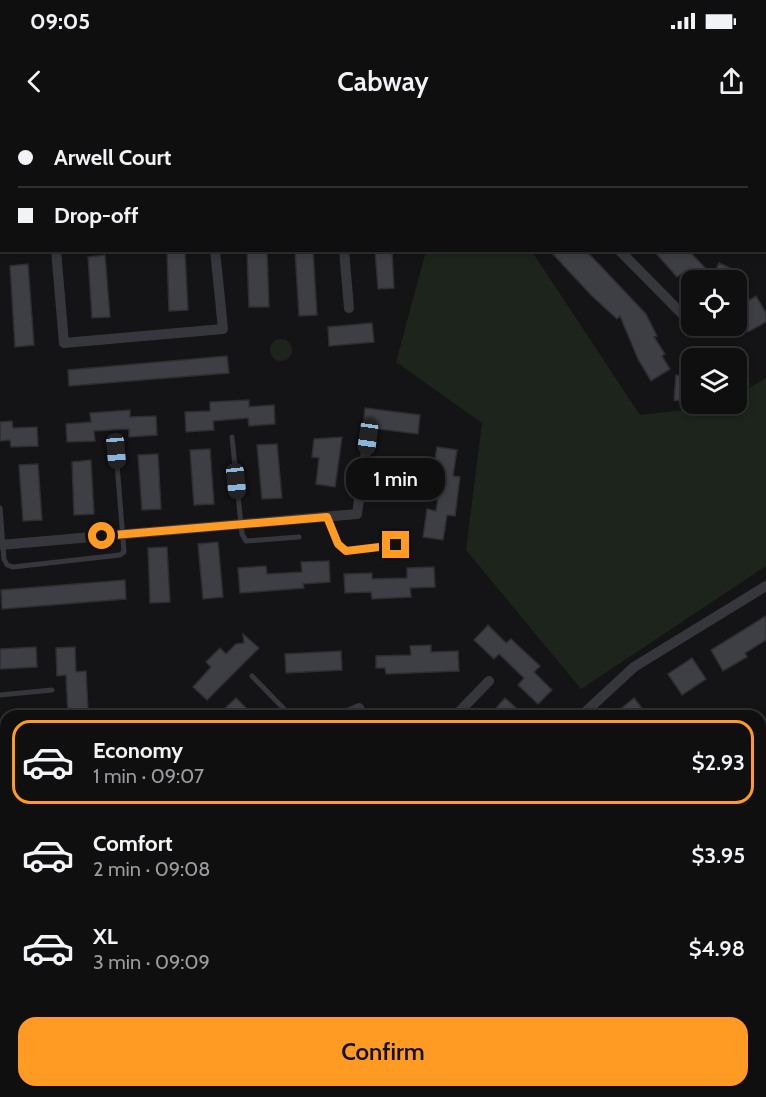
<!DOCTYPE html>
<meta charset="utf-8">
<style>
:root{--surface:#0f0f10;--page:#181819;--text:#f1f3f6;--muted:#9b9c9f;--line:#2f2f30;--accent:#ff9a23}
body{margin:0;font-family:Cabin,sans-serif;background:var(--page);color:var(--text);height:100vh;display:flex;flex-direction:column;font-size:22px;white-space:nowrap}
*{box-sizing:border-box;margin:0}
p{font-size:20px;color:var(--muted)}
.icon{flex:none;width:33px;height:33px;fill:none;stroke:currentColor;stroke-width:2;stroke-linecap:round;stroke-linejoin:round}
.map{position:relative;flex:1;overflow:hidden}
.side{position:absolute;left:0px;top:590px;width:766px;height:388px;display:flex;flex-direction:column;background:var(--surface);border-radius:18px 18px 0 0;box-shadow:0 3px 9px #0003,0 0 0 2px var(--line)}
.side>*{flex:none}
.banner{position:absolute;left:0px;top:0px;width:766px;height:132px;box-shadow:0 3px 9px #0003,0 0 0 2px var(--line);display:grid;align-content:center;height:132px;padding:0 18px;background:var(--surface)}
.fabs{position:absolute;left:681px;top:150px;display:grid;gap:12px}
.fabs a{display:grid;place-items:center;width:66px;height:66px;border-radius:12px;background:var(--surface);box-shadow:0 3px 9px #0003,0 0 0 2px var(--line);font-size:30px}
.end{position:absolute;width:27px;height:27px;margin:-14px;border:8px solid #ff9a23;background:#111;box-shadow:0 0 0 3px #111}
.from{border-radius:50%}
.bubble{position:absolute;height:42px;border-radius:18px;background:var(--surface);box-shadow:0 3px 9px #0003,0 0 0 2px var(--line);font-size:20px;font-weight:600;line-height:42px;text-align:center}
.car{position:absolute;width:18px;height:36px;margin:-18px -9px;border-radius:8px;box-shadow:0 0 4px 2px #0007;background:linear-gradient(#222 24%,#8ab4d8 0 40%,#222 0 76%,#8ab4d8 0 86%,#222 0)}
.banner b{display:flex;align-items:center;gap:21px;height:57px;font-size:22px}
.banner b+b{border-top:2px solid var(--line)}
.banner i{width:15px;height:15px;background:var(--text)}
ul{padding:10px 0 0;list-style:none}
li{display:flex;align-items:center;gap:18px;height:84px;margin:0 12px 9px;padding:0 6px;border:3px solid transparent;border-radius:18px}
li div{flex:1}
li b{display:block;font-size:22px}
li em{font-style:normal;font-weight:600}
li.on{border-color:var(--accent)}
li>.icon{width:54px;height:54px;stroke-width:1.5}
.action{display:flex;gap:12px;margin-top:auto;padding:12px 18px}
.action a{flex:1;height:69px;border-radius:18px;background:var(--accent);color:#111;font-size:24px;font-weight:600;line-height:69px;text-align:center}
.status{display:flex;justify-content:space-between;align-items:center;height:42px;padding:0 30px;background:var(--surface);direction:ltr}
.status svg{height:16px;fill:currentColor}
header{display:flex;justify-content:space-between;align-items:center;height:78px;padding:0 18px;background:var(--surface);font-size:27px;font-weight:600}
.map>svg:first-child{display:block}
</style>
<div class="status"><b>09:05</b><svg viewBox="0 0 49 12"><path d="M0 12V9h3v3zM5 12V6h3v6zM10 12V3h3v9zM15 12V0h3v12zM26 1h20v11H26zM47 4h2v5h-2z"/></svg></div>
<header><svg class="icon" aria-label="back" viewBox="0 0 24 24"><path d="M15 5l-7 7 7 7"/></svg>Cabway<svg class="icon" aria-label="share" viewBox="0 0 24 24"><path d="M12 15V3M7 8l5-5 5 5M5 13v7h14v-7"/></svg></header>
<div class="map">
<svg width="766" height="977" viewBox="0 0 766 977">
<rect width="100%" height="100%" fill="#141416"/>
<!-- green -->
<path fill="#1c241c" d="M531 130 640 295 736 284 737 275 766 258V446L581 569 466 430 482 303 396 242 426 131Z
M270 230a11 11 0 1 1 22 0a11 11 0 1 1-22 0Z"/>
<!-- building -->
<path fill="#3e3f44" stroke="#2e2e32" stroke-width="1.5" d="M267 130 269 187H249L247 131Z
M295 130H313L317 195 299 196Z
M375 130H392L394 168 378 169Z
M549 130H585L594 139 646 194 657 216 654 217 665 234 662 236 670 249 651 261 638 239 620 196 617 199 592 176Z
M653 130H688L713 156 719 143 743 154 739 160H692L690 163 681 154 677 157Z
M185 132 188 190 169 191 167 133Z
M105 135 110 197 92 198 88 137Z
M28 144 34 225 15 227 10 146Z
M756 176 766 193V202L748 212 736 188Z
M372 203 374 222 329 226 328 207Z
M227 236 229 253 69 266 68 250Z
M736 243 749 264 736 271Z
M676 255 692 257V282L674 280Z
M249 280V287L274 285 275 304 249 306 248 298 213 301 214 310 186 312 185 292 210 291V282Z
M365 288 420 295 418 314 363 307Z
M130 290V297L156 296 157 315 129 317V309L94 311 95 321 67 322 66 304 91 302 90 293Z
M12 301 13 308 37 307 38 326 11 327 10 320 0 321V302Z
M342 317 335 367 316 364 319 338 312 337 314 319Z
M277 324 282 378 262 379 257 325Z
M437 327 457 330 453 356 460 357 455 396 447 395 443 420 423 417 427 389 436 391 441 356 433 355Z
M210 329 214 384 194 385 190 330Z
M158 334 161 389 142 390 138 335Z
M91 340 94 394 74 395 72 342Z
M38 344 42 400 23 401 19 345Z
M218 422 223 477 203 479 198 424Z
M167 427 170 482 150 483 148 428Z
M329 441 330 462 303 464 304 468 240 473 238 448 266 446 267 454 302 452 301 442Z
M434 447 435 467 410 468 411 477 372 479 371 472 345 473 344 454 372 453V459L407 458V448Z
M125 460 126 479 2 489 1 470Z
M766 496V520L745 533 747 537 723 551 711 530Z
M488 505 506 523 511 519 540 546 534 552 552 570 538 584 518 565 524 558 499 534 494 539 474 520Z
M243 514 259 528 207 580 193 567 211 547 206 542 220 528 226 534 236 524 244 523Z
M431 525V532L458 531 459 551 386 554 385 548H376V536L411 535 410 526Z
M36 527 37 547 0 549V529Z
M75 527 76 552 86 551 88 591H81V596H68L66 555 57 556 56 528Z
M341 531 342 550 286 553 285 534Z
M692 538 706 559 682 575 668 554Z
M236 578 254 596H217Z
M505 578 525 596H489Z
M634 578 648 596H612Z"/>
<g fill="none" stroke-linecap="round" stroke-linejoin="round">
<!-- service -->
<path stroke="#35373c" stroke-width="5" d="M232 317 242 414 246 421 299 417
M0 388 4 439 7 445 13 447 120 435 124 432 116 331
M327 397 338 424 346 431 396 425
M252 556 291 596
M0 575 52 570
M0 692 6 691
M4 831H6"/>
<!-- minor -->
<path stroke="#35373c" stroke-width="10" d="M201 0 202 2
M304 0V2
M529 0V2
M57 2 73 0
M404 2 407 0
M0 117H2
M56 130 64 223 223 209 215 130
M344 130 349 188
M619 130 692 204
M693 206 700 212
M0 425 357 394 368 317
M341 596 359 588 363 596
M455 596 489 561
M581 596 634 547 766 466
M760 697 766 699
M0 860H6
M260 977 265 972
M383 977 385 972
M497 977H525"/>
</g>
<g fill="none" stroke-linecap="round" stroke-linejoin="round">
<!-- route -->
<path stroke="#ff9a23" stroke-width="8" d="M102 416 327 397 338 424 346 431 396 425"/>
</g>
</svg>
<div class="fabs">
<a><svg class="icon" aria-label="locate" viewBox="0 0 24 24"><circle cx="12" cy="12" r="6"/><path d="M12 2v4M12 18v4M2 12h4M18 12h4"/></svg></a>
<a><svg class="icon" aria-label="layers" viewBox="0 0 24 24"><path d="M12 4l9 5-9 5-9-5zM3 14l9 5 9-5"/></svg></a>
</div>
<i class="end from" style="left:102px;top:416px"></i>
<i class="end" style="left:396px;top:425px"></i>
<div class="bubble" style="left:346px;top:338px;width:99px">1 min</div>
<i class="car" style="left:368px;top:317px;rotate:188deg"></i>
<i class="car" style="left:116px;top:331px;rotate:175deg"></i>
<i class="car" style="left:236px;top:361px;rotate:174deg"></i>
<div class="banner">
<b><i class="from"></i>Arwell Court</b>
<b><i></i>Drop-off</b>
</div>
<section class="side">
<ul>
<li class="on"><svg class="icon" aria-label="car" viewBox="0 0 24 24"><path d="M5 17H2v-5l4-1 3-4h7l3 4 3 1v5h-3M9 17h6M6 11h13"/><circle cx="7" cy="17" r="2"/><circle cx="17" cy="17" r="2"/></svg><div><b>Economy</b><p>1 min · 09:07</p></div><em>$2.93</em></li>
<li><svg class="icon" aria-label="car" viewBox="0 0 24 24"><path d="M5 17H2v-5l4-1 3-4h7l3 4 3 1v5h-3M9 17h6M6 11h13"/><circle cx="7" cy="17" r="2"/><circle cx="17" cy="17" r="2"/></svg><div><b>Comfort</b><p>2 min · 09:08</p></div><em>$3.95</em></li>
<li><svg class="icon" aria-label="car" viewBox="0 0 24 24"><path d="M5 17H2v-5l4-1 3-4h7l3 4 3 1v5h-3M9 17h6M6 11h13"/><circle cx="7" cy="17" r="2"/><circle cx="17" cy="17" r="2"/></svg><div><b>XL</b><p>3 min · 09:09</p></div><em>$4.98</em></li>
</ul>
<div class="action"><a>Confirm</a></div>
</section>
</div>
